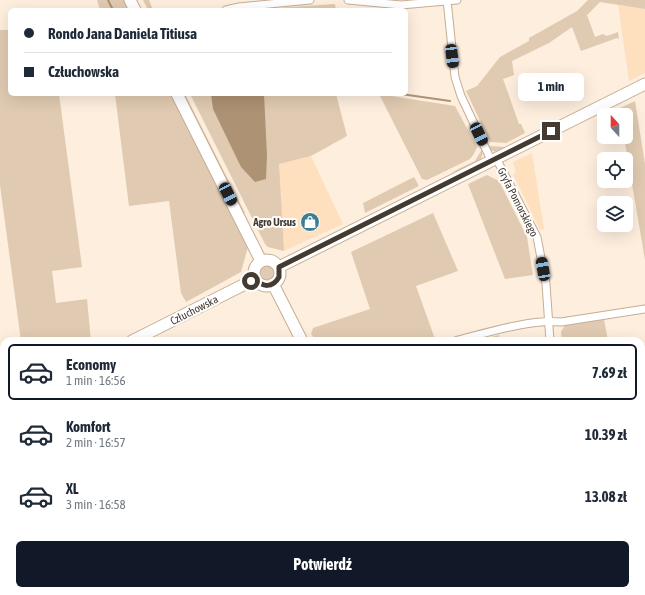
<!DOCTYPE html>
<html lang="pl">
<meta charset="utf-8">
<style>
:root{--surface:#fff;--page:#f6f6f7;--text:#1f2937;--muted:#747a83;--line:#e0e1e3;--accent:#111827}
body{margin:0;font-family:"Asap Condensed",sans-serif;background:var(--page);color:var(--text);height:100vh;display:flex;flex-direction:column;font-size:15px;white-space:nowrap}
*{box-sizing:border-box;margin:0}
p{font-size:13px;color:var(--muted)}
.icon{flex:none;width:22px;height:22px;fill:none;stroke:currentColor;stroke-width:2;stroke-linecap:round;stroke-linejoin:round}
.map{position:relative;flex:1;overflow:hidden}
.panel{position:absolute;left:0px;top:337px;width:645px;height:258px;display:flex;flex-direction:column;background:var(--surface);border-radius:12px 12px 0 0;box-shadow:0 4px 16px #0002}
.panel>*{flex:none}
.banner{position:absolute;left:8px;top:8px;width:400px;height:88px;border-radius:6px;box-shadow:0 4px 16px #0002;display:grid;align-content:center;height:88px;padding:0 16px;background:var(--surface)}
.needle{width:26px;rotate:339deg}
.fabs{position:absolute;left:597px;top:108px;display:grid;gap:8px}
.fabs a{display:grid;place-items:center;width:36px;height:36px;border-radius:6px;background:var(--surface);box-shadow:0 4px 16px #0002;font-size:20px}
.end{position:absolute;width:18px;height:18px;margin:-9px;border:5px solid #443a30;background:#fff;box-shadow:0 0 0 2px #fff}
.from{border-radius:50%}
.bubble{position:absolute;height:28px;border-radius:6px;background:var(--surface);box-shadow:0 4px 16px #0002;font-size:13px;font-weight:700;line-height:28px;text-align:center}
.car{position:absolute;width:12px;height:24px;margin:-12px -6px;border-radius:5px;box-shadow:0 0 3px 1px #0007;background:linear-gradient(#222 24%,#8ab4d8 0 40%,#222 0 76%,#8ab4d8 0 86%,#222 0)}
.banner b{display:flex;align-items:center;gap:14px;height:38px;font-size:15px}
.banner b+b{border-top:1px solid var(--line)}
.banner i{width:10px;height:10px;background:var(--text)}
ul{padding:7px 0 0;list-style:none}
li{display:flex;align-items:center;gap:12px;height:56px;margin:0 8px 6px;padding:0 8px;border:2px solid transparent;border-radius:6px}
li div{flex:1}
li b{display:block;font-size:15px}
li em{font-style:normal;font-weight:700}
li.active{border-color:var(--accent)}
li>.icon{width:36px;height:36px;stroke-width:1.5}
.action{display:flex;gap:8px;margin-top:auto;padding:8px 16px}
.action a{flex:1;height:46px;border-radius:6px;background:var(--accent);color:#fff;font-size:16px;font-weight:700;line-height:46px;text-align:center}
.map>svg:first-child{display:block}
</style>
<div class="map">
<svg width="645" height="595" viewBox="0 0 645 595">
<rect width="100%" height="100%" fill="#fdeede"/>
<!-- built -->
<path fill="#fee0bf" d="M618 5 645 9V73L629 81Z
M532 153 544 229 540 230 513 174 516 172 513 162Z
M311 156 343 224 284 251 278 164Z"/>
<!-- green -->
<path fill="#e0cab1" d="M97 0H125L130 10H100Z
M143 0H149L153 10H148Z
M588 0H645V9L600 2 587 15 595 37 603 34 607 36 618 32 619 39 617 38 581 51 572 27 549 43 512 61 514 75 503 79 519 124H521L525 133 506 143 490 142 466 91 477 86 500 57 529 41V38L577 11Z
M335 4 336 10H247Z
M0 30H10V94H59L82 267 52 271 56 303 87 299 91 341H21L0 185Z
M115 94H172L248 247 241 272 186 302 181 293 169 201 129 206Z
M182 94H185L245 213 243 214Z
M190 94H336L347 136 311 156 279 164 284 251 268 247 265 244Z
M379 94 455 106 477 147 474 154 470 159 427 180 422 179Z
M635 101 645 164V260L624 137H626V115H621L620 108Z
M490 146 505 147 506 149C499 152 494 154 488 147Z
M482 149C486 166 462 169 450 173L475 161Z
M487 175 499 181 527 237 533 275 505 279 468 184Z
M414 177 419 186 365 213 363 203Z
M433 213 458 271 416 286 435 339 427 341H316L311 334 313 328 370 309 351 252Z
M260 273a7 7 0 1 1 14 0a7 7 0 1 1-14 0Z
M604 319 608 341H562L561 332 565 325Z
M499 335 500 341H480L479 340Z
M4 417V542L0 544V419Z
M641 423H645V468L641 476Z
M641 560 645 563V595H610L605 591H641Z
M0 574 4 582V591H9L11 595H0Z"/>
<!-- water -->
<path fill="#ad9273" d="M211 94H264L267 155 266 179 255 182 241 167 213 109Z"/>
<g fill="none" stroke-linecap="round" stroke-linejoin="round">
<!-- stream -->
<path stroke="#ad9273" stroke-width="2" d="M108 0 113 10
M401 94 450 101"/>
<!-- minor casing -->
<g stroke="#c5ae94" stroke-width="9">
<path id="minor" d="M348 0 401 5 457 0
M447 0 455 77 461 96 491 160
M226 10 239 7 310 0
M496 158 537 237 546 284 550 341
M455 341C486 333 530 319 561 322L645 309
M641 547 645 550"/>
</g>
<!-- secondary casing -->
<g stroke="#c5ae94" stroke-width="13">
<path id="secondary" d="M130 0 135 10
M177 94 261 261
M254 273a13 13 0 1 1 26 0a13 13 0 1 1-26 0Z
M279 267 645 84
M273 284 302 341
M132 341 255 279
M0 406 4 404
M587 591 592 595"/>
</g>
<!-- minor -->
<use href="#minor" stroke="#fff" stroke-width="7"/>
<!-- secondary -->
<use href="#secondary" stroke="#fff" stroke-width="11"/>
</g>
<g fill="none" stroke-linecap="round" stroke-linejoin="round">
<!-- route -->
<path stroke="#443a30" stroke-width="5" d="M251 281 255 278C262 288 273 288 279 277V267L551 131"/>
</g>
<!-- icons -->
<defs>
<g id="shop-disc" transform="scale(1)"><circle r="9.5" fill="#3e7e92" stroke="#fff"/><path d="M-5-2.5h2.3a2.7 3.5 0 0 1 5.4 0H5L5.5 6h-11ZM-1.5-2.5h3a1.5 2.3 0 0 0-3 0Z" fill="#fff"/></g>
</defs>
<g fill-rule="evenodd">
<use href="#shop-disc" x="310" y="222"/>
</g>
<g text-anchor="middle" stroke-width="4" stroke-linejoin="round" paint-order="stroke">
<!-- street labels -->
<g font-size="11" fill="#443a30" stroke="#fff">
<text transform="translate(518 202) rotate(63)" y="4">Gryfa Pomorskiego</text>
<text transform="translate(194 310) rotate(-27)" y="4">Człuchowska</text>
</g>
<!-- poi labels -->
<g font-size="11" font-weight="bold" fill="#443a30" stroke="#fff" text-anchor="end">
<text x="296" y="226">Agro Ursus</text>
</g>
</g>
</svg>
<div class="fabs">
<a><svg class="needle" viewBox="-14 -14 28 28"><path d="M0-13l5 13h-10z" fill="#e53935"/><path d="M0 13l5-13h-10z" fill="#747a83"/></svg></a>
<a><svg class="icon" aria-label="locate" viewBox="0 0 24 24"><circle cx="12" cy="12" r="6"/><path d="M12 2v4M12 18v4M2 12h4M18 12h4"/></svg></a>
<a><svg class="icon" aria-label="layers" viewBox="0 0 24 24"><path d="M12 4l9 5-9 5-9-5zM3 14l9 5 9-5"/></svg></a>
</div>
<i class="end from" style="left:251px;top:281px"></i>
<i class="end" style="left:551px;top:131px"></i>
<div class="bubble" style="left:518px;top:73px;width:66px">1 min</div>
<i class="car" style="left:452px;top:56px;rotate:173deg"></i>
<i class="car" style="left:479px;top:134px;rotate:154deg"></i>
<i class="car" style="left:228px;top:194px;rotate:153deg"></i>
<i class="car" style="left:543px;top:269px;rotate:350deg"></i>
<div class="banner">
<b><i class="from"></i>Rondo Jana Daniela Titiusa</b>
<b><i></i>Człuchowska</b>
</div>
<section class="panel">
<ul>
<li class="active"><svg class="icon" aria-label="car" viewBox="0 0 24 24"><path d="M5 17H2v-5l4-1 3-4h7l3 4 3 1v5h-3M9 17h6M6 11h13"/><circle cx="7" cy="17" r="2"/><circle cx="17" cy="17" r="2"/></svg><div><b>Economy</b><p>1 min · 16:56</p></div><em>7.69 zł</em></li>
<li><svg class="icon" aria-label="car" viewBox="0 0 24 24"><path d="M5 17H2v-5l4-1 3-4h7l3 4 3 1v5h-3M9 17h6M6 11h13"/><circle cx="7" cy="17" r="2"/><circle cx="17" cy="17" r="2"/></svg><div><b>Komfort</b><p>2 min · 16:57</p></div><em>10.39 zł</em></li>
<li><svg class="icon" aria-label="car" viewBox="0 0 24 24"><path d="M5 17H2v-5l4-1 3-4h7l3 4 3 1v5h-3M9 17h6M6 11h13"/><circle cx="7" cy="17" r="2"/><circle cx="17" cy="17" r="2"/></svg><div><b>XL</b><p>3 min · 16:58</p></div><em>13.08 zł</em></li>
</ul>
<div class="action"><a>Potwierdź</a></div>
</section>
</div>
